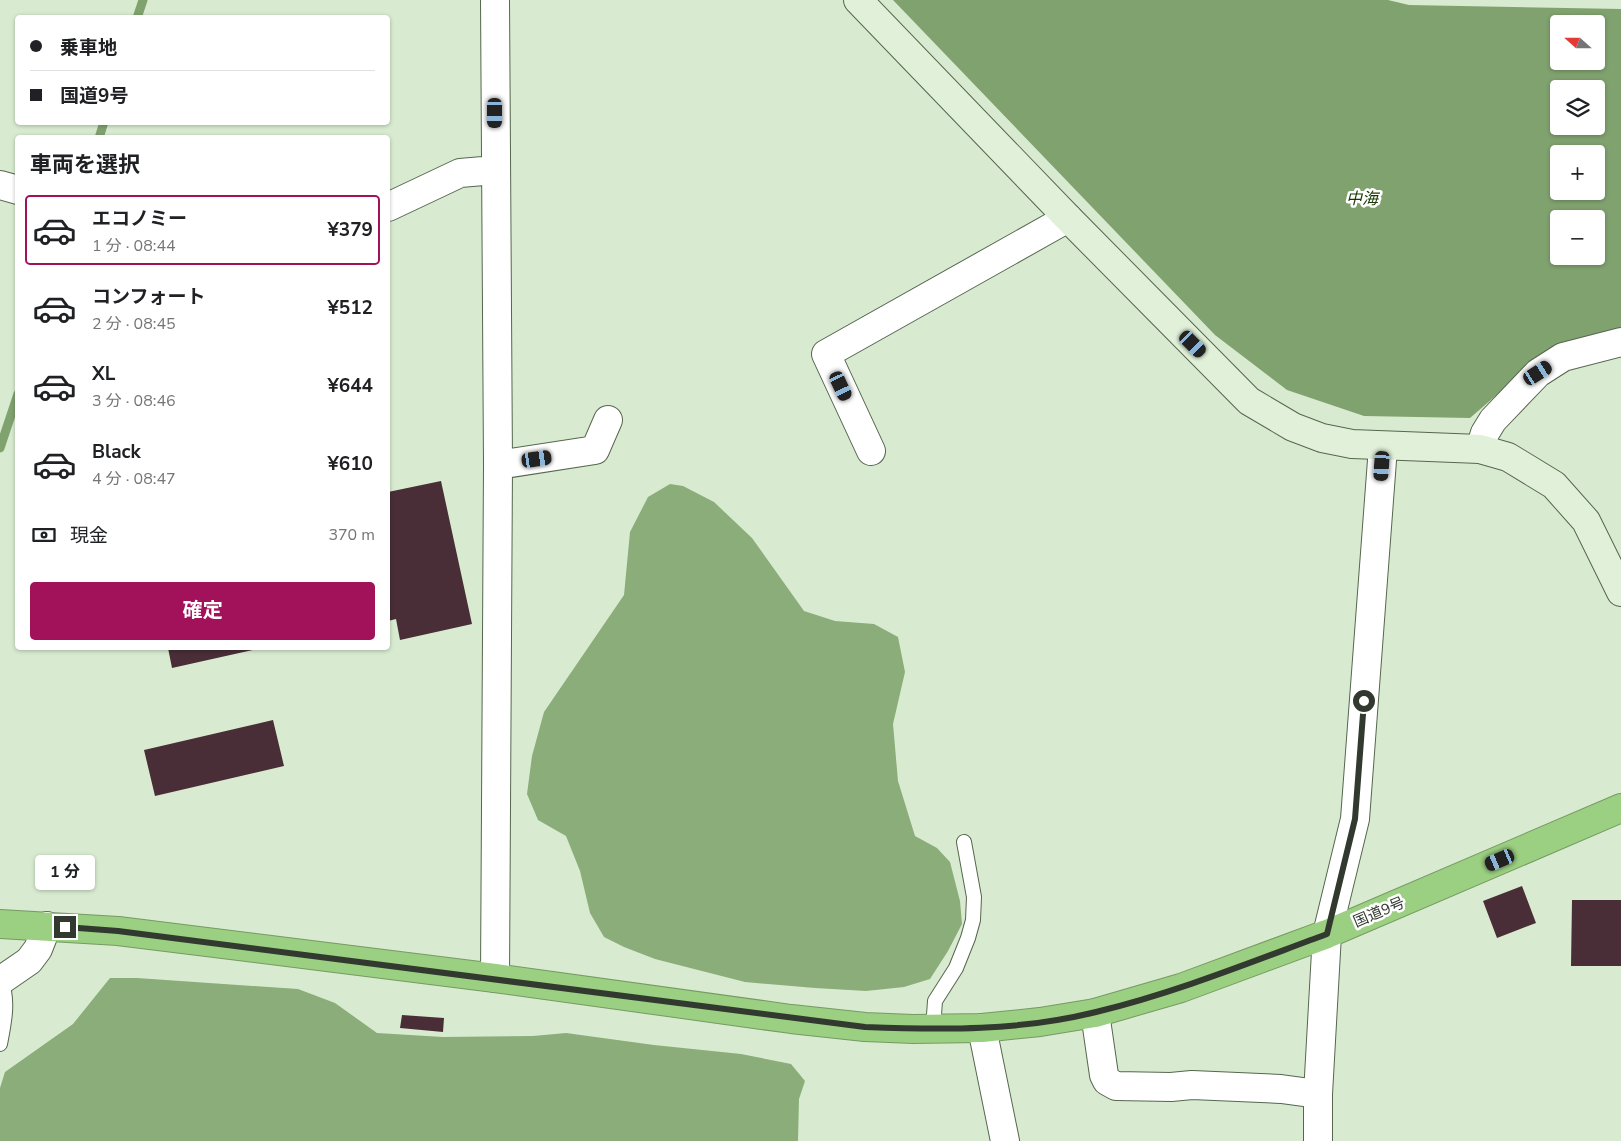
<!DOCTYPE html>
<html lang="ja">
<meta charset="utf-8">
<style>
:root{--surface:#fff;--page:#f6f6f6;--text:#202124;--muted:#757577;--line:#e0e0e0;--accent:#a1125a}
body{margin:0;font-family:"Nunito Sans","Noto Sans JP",sans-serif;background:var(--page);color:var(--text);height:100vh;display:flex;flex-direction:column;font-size:19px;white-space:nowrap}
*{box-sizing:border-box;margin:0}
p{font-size:16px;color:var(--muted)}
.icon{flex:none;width:28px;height:28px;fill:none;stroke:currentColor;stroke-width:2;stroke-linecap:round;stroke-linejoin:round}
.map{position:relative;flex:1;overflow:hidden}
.sheet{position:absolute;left:15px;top:135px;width:375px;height:515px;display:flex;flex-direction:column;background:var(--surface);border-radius:5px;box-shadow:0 1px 4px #0004}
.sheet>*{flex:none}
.banner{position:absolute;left:15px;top:15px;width:375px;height:110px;border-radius:5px;box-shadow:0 1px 4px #0004;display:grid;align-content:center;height:110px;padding:0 15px;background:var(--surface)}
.needle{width:32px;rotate:291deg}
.fabs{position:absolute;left:1550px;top:15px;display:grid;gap:10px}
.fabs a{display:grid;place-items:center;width:55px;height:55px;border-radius:5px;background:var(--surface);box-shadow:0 1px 4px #0004;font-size:25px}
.end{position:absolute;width:22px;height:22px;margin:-11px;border:6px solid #32392e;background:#fff;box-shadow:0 0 0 2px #fff}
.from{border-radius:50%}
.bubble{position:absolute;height:35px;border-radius:5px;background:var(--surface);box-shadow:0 1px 4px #0004;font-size:16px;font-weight:700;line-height:35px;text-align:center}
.car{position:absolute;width:15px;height:30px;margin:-15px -8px;border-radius:6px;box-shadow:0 0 4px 1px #0007;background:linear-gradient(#222 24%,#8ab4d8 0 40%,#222 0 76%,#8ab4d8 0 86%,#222 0)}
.banner b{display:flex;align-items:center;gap:18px;height:48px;font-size:19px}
.banner b+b{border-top:1px solid var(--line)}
.banner i{width:12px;height:12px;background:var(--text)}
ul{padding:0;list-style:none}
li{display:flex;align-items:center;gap:15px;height:70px;margin:0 10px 8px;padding:0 5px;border:2px solid transparent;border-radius:5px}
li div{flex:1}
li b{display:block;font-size:19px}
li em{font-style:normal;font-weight:700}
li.selected{border-color:var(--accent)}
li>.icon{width:45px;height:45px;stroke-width:1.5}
h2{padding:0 15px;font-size:22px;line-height:60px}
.pay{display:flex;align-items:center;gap:12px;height:55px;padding:0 15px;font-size:19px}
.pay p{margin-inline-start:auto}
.action{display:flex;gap:10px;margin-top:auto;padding:10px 15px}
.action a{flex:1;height:58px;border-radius:5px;background:var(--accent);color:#fff;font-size:20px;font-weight:700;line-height:58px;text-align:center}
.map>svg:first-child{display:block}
</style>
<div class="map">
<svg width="1621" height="1141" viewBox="0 0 1621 1141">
<rect width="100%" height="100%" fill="#d8ebd0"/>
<!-- forest -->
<path fill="#8aad79" d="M670 484 683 486 714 502 752 538 804 611 835 621 874 624 898 637 905 672 893 724 898 781 915 836 937 848 950 862 960 901 962 924 948 951 930 979 904 987 866 991 815 988 745 982 655 959 624 947 604 937 590 913 580 871 566 836 538 820 527 794 532 756 544 712 624 595 630 532 648 497Z
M110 978H137L298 989 335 1003 377 1033 443 1037 533 1036 566 1033 654 1045 741 1054 791 1064 805 1081 799 1099 798 1141H0V1088L5 1072 73 1024Z"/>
<!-- water -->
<path fill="#80a26f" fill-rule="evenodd" d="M893 0H1388L1409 5 1621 9V330L1553 346 1470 418 1364 416 1287 390 1215 335ZM1559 24H1596V61H1559ZM1559 89H1596V126H1559ZM1559 154H1596V191H1559ZM1559 219H1596V256H1559Z"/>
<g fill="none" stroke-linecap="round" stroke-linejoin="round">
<!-- stream -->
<path stroke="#80a26f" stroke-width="9" d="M137 18 143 0
M99 138 104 122
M0 448 18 394"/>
</g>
<!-- building -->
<path fill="#492e37" d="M441 481 472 624 400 640 396 619 388 621V492Z
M168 648H262L172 668Z
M273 720 284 766 155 796 144 750Z
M1522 886 1536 923 1497 938 1483 901Z
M1572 900H1621V966H1571Z
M402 1015 444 1018 443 1032 400 1028Z"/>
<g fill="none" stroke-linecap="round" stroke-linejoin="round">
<!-- lane casing -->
<g stroke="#56664f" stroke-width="16">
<path id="lane" d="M933 1029 935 1001 956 968 968 938 973 920 974 897 964 842
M0 1044C4 1023 9 1001 1 981"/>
</g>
<!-- street casing -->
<g stroke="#56664f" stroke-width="30">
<path id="street" d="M495 0 498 465 495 978
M0 185 18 190
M388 207 460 173 495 170
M1480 449 1485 433 1493 420 1538 373 1563 357 1621 342
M871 451 826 354 1068 218
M498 465 595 450 608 420
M0 981 29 961 38 949 47 926
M1095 1013 1104 1075 1107 1081 1116 1086 1171 1087 1192 1085 1281 1089 1318 1094
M982 1028 1005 1141
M1318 1141V1094L1327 934 1355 819 1383 447"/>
</g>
<!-- secondary casing -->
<g stroke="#56664f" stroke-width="30">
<path id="secondary" d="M858 0 1068 218 1249 401 1293 427 1322 438 1352 444 1480 449 1508 457 1554 485 1586 521 1621 592"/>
</g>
<!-- highway casing -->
<g stroke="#769a64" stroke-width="30">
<path id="highway" d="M0 924 118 931 495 978 791 1019 865 1027 913 1029 982 1028 1040 1022 1095 1013 1181 988 1327 934 1621 808"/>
</g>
<!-- lane -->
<use href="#lane" stroke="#fff" stroke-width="14"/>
<!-- street -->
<use href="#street" stroke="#fff" stroke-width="28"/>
<!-- secondary -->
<use href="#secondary" stroke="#e1f1d9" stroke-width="28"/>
<!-- highway -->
<use href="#highway" stroke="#9bcf81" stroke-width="28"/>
</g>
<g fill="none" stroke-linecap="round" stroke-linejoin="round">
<!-- route -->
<path stroke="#32392e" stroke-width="6" d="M65 927 118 931 865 1027C942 1030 1021 1031 1096 1012 1175 993 1251 962 1327 934L1355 819 1364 701"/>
</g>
<g text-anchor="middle" stroke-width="5" stroke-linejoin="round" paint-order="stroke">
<!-- street labels -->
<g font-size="15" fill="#32392e" stroke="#fff">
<text transform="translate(1379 912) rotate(-23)" y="5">国道9号</text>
</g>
<!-- water labels -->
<g font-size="16" font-style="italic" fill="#173700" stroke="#fff">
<text x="1362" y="204">中海</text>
</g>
</g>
</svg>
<div class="fabs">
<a><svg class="needle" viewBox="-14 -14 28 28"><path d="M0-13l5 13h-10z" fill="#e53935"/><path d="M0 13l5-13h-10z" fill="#757577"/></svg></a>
<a><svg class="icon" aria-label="layers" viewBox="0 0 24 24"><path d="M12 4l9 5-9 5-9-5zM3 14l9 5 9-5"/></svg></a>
<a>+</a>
<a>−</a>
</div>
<i class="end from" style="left:1364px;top:701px"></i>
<i class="end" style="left:65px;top:927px"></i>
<div class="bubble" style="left:35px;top:855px;width:60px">1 分</div>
<i class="car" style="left:495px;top:113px;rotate:180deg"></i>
<i class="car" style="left:1193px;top:344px;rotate:135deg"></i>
<i class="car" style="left:1538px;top:373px;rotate:57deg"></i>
<i class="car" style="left:841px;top:386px;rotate:155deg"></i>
<i class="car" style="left:537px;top:459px;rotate:82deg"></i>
<i class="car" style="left:1382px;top:466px;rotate:184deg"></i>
<i class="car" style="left:1500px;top:860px;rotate:247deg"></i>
<div class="banner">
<b><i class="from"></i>乗車地</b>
<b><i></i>国道9号</b>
</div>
<section class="sheet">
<h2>車両を選択</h2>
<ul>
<li class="selected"><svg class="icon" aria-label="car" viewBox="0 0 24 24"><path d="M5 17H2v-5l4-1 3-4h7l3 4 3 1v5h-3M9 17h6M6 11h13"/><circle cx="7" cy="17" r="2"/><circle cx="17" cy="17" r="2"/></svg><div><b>エコノミー</b><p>1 分 · 08:44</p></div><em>¥379</em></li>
<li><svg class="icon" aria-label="car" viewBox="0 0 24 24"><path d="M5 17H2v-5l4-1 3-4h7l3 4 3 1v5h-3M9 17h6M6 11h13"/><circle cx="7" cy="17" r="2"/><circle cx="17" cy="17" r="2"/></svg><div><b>コンフォート</b><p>2 分 · 08:45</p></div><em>¥512</em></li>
<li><svg class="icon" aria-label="car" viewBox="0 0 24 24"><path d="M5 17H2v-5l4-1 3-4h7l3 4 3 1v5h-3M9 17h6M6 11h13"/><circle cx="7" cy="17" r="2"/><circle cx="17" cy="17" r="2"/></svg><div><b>XL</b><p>3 分 · 08:46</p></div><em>¥644</em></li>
<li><svg class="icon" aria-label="car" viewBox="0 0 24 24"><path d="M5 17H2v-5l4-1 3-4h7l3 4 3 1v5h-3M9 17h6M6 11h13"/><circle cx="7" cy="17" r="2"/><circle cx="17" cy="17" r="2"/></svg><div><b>Black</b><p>4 分 · 08:47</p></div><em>¥610</em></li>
</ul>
<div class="pay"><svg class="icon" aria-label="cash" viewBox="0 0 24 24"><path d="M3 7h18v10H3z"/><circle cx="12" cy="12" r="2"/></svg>現金<p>370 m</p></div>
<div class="action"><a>確定</a></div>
</section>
</div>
